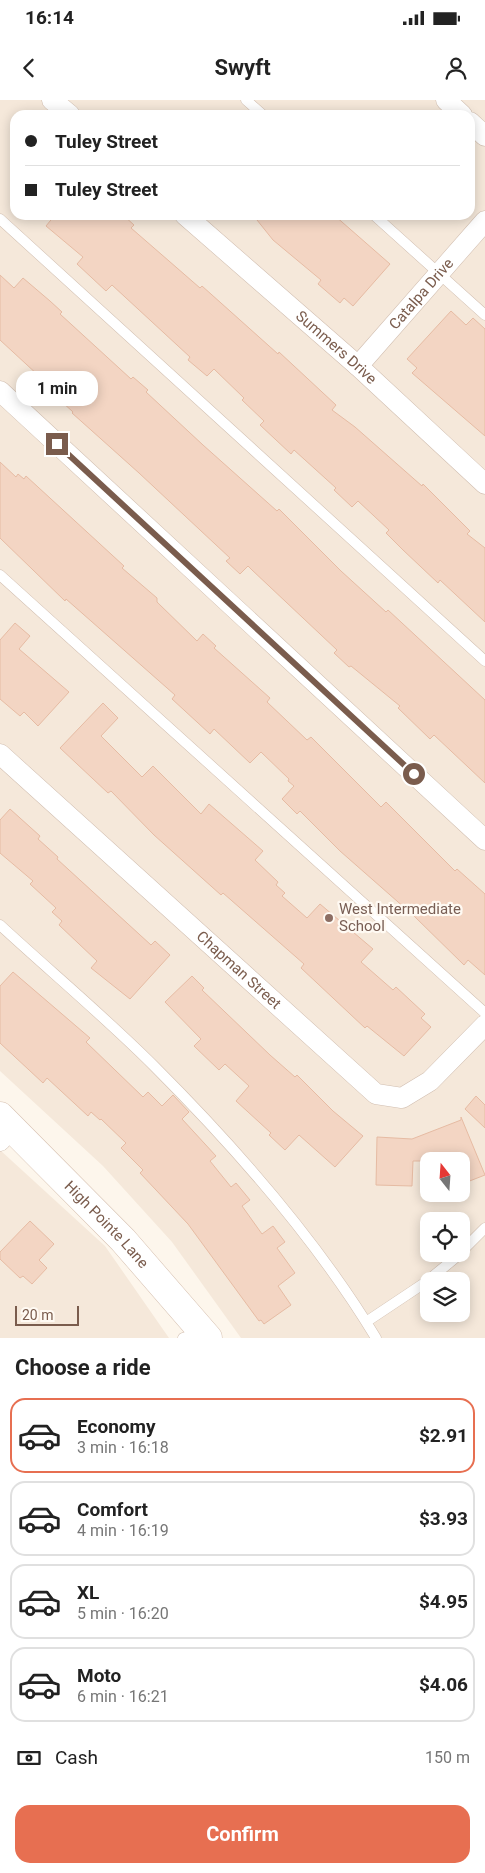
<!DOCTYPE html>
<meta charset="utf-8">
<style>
:root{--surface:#fff;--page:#f6f6f6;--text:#222;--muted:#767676;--line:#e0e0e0;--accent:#e76f51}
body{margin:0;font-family:Roboto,sans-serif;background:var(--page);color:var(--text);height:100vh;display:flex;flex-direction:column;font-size:19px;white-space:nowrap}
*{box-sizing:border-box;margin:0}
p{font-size:16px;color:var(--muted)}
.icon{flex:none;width:28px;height:28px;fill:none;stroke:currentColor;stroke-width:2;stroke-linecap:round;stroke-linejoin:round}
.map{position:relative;height:1238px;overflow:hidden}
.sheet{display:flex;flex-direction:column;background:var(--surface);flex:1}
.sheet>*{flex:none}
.banner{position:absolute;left:10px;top:10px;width:465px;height:110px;border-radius:15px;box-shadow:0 2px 12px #0003;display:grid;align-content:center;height:110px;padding:0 15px;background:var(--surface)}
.needle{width:32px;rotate:343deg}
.tools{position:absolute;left:420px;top:1052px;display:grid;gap:10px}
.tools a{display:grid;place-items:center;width:50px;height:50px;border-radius:10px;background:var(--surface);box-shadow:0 2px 12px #0003;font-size:25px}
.scale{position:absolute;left:15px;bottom:12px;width:64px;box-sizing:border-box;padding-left:5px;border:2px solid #7a5c4d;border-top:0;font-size:14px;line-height:18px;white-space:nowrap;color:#7a5c4d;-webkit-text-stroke:4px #fffaf3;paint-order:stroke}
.end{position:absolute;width:22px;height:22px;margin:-11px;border:6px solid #7a5c4d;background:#fff;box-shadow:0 0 0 2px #fff}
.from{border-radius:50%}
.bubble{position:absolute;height:35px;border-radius:15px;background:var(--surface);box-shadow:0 2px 12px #0003;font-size:16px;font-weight:700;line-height:35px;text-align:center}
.banner b{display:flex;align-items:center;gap:18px;height:48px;font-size:19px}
.banner b+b{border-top:1px solid var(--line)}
.banner i{width:12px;height:12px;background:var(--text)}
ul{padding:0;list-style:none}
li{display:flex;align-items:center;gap:15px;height:75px;margin:0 10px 8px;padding:0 5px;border:2px solid var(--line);border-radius:15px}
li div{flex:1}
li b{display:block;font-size:19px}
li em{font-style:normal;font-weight:700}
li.current{border-color:var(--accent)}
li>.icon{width:45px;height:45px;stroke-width:1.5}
h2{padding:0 15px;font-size:22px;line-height:60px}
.pay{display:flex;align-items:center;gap:12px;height:55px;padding:0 15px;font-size:19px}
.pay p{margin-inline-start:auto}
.cta{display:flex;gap:10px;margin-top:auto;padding:10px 15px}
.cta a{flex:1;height:58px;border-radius:15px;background:var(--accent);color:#fff;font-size:20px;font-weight:700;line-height:58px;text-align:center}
.status{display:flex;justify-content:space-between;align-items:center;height:35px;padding:0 25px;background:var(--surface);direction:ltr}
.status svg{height:14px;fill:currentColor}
header{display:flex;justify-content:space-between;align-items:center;height:65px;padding:0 15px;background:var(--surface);font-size:22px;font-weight:700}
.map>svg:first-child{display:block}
</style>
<div class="status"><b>16:14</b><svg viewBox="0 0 49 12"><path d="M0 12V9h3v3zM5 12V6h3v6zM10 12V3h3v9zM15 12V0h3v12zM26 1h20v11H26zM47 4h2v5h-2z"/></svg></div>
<header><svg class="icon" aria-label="back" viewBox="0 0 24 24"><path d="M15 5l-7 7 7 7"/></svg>Swyft<svg class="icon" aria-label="person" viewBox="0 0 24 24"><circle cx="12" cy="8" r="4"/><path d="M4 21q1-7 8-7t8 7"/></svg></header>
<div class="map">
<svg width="485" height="1238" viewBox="0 0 485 1238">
<rect width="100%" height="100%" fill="#fdf6ec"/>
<!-- residential -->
<path fill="#f5e8da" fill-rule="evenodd" d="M0 0H485V1238H241L172 1142 103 1066 0 971ZM15 15H470V115H15ZM429 1061H461V1094H429ZM429 1121H461V1154H429ZM429 1181H461V1214H429Z
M0 1050 105 1146 169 1238H0Z"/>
<!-- building -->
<path fill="#f3d5c3" stroke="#e6bba3" d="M55 115H123L134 125 131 128 169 161 200 188 202 186 278 254 279 252 336 305 332 310 355 327 422 386 423 384 470 431 467 434 485 448V522L440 480 438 483 403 450 386 433 389 430 358 401 352 407 334 390 336 388 294 350 291 354 260 325 264 321 242 300 244 298 214 269 207 276 188 260 190 257 112 185 106 191 77 164 83 157 46 126Z
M253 115H334L390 164 353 206 344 198 340 203 318 184 321 180 273 140Z
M0 175 14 188 23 178 50 201 62 212 60 214 131 279 133 277 148 290 146 292 203 345 277 411 279 409 341 471 386 512 388 510 485 600V683L434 635 430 639 398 608 400 606 351 566 349 567 334 553 337 550 252 470 248 466 240 474 226 461 230 458 139 373 72 313 73 312 50 291 52 288 0 240Z
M451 211 466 225 473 218 485 229V336L412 273 417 268 407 259Z
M0 362 16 377 18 374 24 379 26 376 124 466 122 468 157 498V502L197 541 203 534 216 546 214 548 270 598 267 602 307 640 311 637 381 707 386 702 455 771 457 769 485 794V875L468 860 464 865 414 816 340 751 300 711 297 714 282 699 294 686 288 681 289 679 261 652 250 663 214 629 210 634 172 599 175 595 66 499 65 501 0 438Z
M15 523 30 536 19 549 69 592 38 626 24 612 20 616 0 599V540Z
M103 603 118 618 101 636 142 677 153 666 201 714 209 704 263 751 255 760 278 782 276 785 285 793 282 796 307 818 320 804 373 849 361 862 393 890 396 887 425 914 421 918 431 927 404 956 367 926 365 928 301 868 304 864 223 793 221 795 154 735 111 691 108 693 60 648Z
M10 709 40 736 38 739 58 757 57 759 151 845 155 841 170 855 130 899 91 868 97 861 59 825 62 821 52 812 56 808 30 784 33 781 0 753V720Z
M13 872 90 938 86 942 143 997 148 992 162 1006 173 995 189 1012 182 1019 216 1056 210 1061 231 1087 236 1083 250 1100 242 1106 262 1134 273 1126 285 1142 277 1148 295 1173 278 1186 291 1205 264 1224 261 1220 259 1221 188 1124 140 1073 143 1070 121 1048 126 1043 101 1019 100 1020 91 1012 88 1016 47 978 43 983 0 943V886Z
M192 876 204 888 202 890 270 955 295 977 297 975 333 1011 363 1036 335 1067 299 1035 285 1050 269 1035 271 1033 236 1001 249 986 225 964 219 970 194 946 201 939 165 902Z
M476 996 485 1005V1028L465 1009Z
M461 1017 485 1075 467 1082 461 1061H413L412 1086 376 1085 377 1037 412 1039 461 1020Z
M30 1121 54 1144 39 1160 47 1168 32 1184 23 1176 20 1178 0 1159V1152Z"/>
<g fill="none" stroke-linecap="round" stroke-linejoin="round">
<!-- lane casing -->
<g stroke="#d1beb0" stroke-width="11">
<path id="lane" d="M246 0 263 15
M374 115 485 215
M0 119 485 561
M0 475 485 913
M0 825C51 872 105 917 154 966 233 1045 318 1142 376 1238
M461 1152 485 1128
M366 1222 426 1182 460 1154
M183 1238 201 1232"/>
</g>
<!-- street casing -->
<g stroke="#d1beb0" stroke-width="21">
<g id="street">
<path d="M52 0 70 15"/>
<path d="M446 0 462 15"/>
<path d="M470 22 485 36"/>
<path id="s1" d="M185 115 358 266 485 384"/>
<path id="s2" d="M358 266 485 121"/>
<path d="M0 291 485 740"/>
<path id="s3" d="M0 654 376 994 402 998 430 981 485 925"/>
<path d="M0 1041 12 1026"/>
</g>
</g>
<!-- secondary casing -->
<g stroke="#d6c0b0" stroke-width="29">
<g id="secondary">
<path id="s4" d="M0 1016 123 1140 208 1238"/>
</g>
</g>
<!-- lane -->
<use href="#lane" stroke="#fff" stroke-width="10"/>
<!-- street -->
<use href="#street" stroke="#fff" stroke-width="20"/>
<!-- secondary -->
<use href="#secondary" stroke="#fff" stroke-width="28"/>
</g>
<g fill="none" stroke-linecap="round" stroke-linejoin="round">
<!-- route -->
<path stroke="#7a5c4d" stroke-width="6" d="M57 344 414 674"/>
</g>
<!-- markers -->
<circle fill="#8d6e63" stroke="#fffaf3" stroke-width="2" cx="329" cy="818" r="5"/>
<g text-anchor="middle" stroke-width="4.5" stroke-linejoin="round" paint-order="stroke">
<!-- street labels -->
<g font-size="15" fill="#7a5c4d" stroke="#fffaf3">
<text dy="5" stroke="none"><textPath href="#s2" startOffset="96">Catalpa Drive</textPath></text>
<text dy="5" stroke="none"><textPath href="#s1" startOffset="201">Summers Drive</textPath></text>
<text dy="5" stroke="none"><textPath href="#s3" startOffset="322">Chapman Street</textPath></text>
<text dy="5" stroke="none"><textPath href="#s4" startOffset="152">High Pointe Lane</textPath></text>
</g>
<!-- education labels -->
<g font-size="15" fill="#785e54" stroke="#fffaf3" text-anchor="start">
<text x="339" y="814">West Intermediate<tspan x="339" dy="17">School</tspan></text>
</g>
</g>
</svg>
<div class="tools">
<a><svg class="needle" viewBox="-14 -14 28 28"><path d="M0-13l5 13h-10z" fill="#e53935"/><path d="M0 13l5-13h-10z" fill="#767676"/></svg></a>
<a><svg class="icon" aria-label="locate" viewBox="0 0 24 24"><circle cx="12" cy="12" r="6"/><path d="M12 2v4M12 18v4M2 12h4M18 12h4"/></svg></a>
<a><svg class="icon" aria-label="layers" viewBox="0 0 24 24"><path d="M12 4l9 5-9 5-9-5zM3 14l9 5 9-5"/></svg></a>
</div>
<div class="scale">20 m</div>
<i class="end from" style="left:414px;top:674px"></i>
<i class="end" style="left:57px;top:344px"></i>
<div class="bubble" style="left:16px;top:271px;width:82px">1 min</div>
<div class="banner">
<b><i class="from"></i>Tuley Street</b>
<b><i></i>Tuley Street</b>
</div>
</div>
<section class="sheet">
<h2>Choose a ride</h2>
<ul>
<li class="current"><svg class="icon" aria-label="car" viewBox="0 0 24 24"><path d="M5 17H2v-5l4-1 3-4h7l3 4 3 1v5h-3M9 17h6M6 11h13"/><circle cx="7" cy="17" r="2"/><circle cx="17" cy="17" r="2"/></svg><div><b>Economy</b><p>3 min · 16:18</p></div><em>$2.91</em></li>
<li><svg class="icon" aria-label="car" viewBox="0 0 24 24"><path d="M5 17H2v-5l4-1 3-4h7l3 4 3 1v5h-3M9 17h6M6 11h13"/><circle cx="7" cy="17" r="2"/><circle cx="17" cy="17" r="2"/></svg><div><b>Comfort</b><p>4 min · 16:19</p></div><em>$3.93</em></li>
<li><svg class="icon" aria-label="car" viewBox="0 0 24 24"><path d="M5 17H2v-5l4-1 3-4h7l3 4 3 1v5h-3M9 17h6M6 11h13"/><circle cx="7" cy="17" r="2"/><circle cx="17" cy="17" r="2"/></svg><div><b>XL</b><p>5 min · 16:20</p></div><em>$4.95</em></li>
<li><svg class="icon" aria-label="car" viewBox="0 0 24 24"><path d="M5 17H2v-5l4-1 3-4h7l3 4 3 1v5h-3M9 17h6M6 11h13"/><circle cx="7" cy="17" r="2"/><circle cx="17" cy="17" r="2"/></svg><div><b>Moto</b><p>6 min · 16:21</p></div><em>$4.06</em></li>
</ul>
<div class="pay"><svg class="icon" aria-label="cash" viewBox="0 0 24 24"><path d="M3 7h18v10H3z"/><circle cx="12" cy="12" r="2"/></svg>Cash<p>150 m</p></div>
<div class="cta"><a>Confirm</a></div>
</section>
